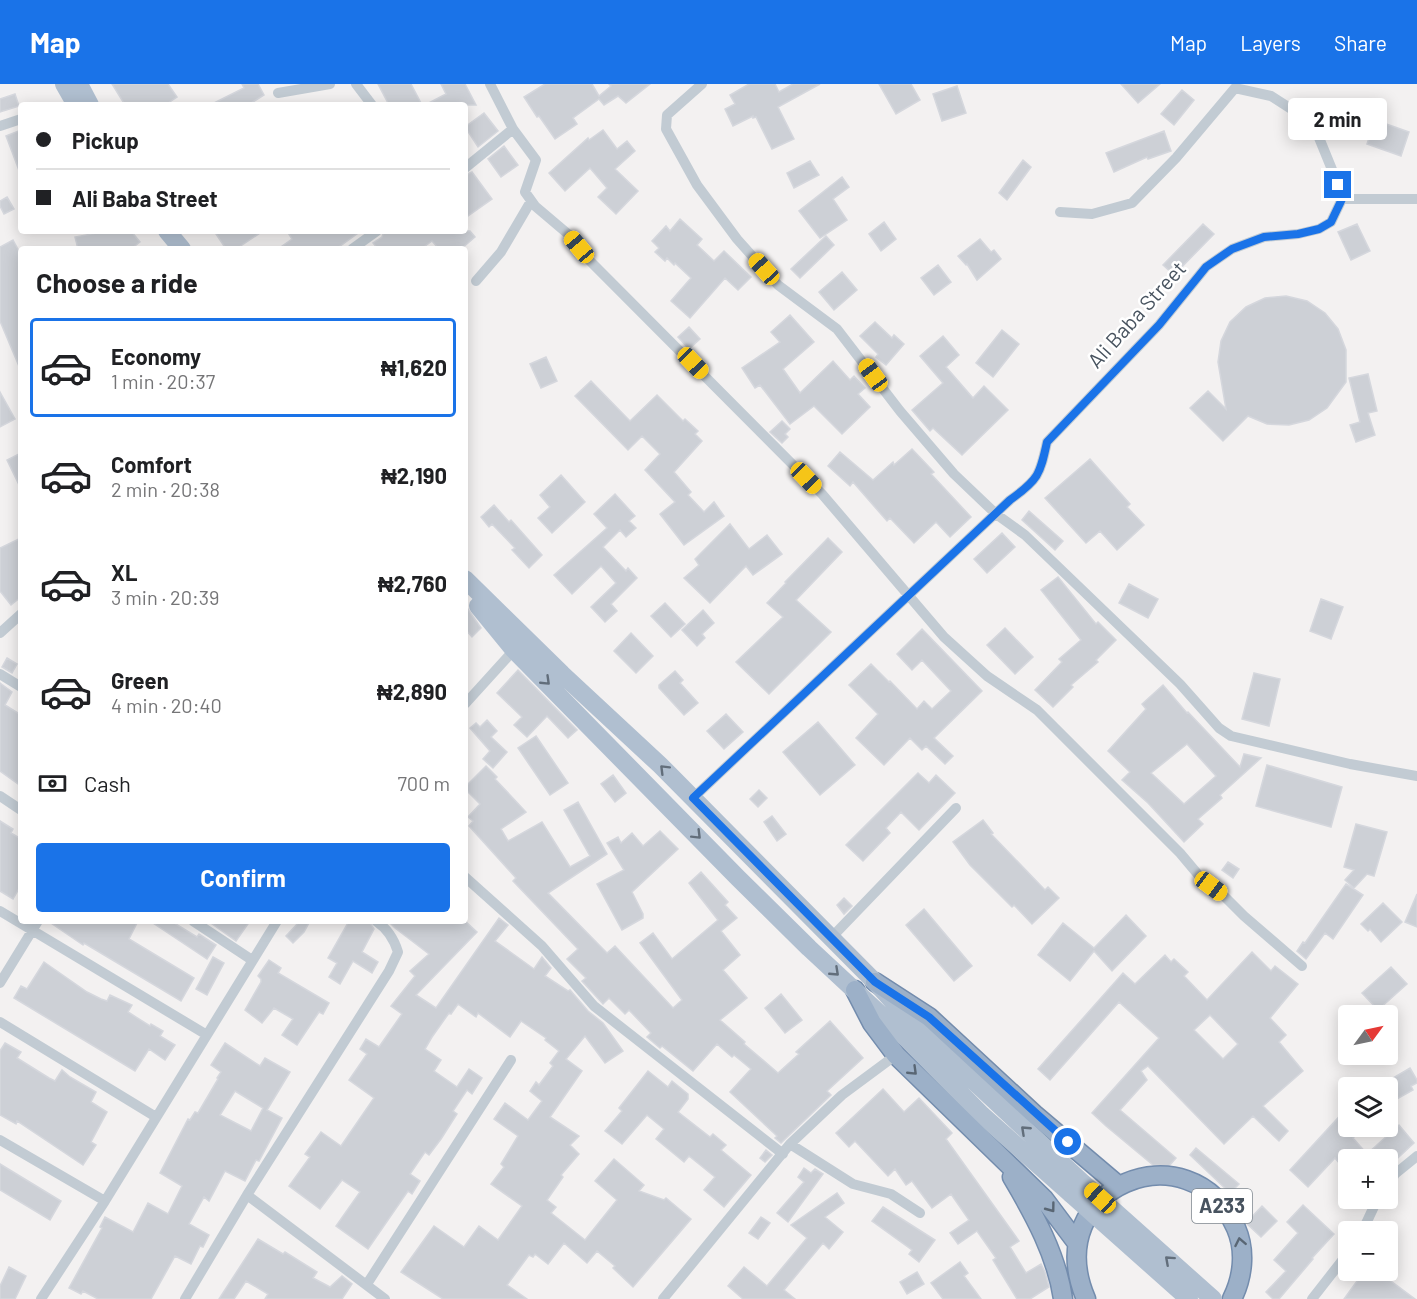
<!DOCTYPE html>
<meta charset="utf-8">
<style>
:root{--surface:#fff;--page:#f6f6f6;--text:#202124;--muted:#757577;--line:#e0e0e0;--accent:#1a73e8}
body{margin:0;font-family:Barlow,sans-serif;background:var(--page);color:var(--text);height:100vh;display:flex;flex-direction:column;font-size:22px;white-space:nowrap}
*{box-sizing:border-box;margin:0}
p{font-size:20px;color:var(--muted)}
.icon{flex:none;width:33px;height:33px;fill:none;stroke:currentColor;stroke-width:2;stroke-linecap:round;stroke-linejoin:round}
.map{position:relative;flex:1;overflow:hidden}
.sheet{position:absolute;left:18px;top:162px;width:450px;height:678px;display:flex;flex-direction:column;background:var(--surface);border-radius:6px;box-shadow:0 3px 15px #0003}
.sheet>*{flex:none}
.guide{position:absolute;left:18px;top:18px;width:450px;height:132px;border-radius:6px;box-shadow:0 3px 15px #0003;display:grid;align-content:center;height:132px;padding:0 18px;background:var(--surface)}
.needle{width:39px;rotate:57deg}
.controls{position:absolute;left:1338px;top:921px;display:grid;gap:12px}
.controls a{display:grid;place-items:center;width:60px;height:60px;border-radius:6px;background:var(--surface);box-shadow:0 3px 15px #0003;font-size:30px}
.end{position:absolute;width:27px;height:27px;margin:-14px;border:8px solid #1a73e8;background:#fff;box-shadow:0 0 0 3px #fff}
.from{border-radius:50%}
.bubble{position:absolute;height:42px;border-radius:6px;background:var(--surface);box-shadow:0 3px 15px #0003;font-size:20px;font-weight:700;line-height:42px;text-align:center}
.car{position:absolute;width:18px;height:36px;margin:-18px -9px;border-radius:8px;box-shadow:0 0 4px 2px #0007;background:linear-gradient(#f5c518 24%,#345 0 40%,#f5c518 0 76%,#345 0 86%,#f5c518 0)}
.guide b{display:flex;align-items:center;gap:21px;height:57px;font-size:22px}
.guide b+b{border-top:2px solid var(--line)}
.guide i{width:15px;height:15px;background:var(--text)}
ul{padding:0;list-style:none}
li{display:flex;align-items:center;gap:18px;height:99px;margin:0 12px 9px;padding:0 6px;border:3px solid transparent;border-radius:6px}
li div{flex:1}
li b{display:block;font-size:22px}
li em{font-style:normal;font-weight:700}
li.active{border-color:var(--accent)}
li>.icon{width:54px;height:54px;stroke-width:1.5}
h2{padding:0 18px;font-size:27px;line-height:72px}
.pay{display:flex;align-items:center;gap:15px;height:66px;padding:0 18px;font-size:22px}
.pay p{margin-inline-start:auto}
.cta{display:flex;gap:12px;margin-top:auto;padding:12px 18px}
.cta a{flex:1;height:69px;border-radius:6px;background:var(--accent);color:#fff;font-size:24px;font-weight:700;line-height:69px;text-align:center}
header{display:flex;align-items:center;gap:36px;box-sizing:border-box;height:84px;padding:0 30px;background:var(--accent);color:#fff}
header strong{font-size:28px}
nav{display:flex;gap:33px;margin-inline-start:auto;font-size:21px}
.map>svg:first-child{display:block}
</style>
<header>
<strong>Map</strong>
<nav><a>Map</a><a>Layers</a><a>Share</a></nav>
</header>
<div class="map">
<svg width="1417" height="1215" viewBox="0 0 1417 1215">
<rect width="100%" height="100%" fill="#f3f1f1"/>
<!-- building -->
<path fill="#cdd0d6" stroke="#d5d7dd" stroke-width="1.5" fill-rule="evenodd" d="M112 0H168L177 13 165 21H125Z
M242 0H258L264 11 248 21H210L244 4Z
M378 0H411L422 21H389Z
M441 0H465L476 21H425L446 10Z
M545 0H592L599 12 611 2 609 0H650L626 19 618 12 604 21 599 15 573 34 577 40 555 55 539 32 537 33 524 13Z
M749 0H775L779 8 793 0H820L778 23 794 55 772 65 756 33 753 34V32L733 42 725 25 735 20 730 11Z
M879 0H911L920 16 896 30Z
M1121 0H1160L1138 19Z
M957 2 966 29 942 37 933 10Z
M1182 6 1194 16 1174 41 1161 30Z
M15 10 19 22 0 28V15Z
M484 29 498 47 478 63 465 43Z
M1375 36 1409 48 1401 72 1367 60Z
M21 46V89H20L6 52Z
M603 46 617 65 627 57 635 67 615 85 638 107 616 130 598 113 607 104 590 84 565 107 549 89 588 54 589 56Z
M1164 47 1171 67 1148 75 1147 73 1114 88 1106 69Z
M504 62 518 81 501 93 488 75Z
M1023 76 1031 83 1007 116 999 109Z
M810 77 819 91 794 104 787 89Z
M472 88 492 115 465 134V91Z
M842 93 849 103 833 115 847 136 820 154 799 127Z
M7 113 14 125 4 130 0 122V117Z
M680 135 702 155 697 161 714 177 724 167 751 193 738 206 725 194 690 234 671 217 691 194 675 179 674 181 667 174 665 177 655 168 659 164 652 157 666 142 670 147Z
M884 138 896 155 881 167 869 150Z
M1203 140 1214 150 1174 191 1163 181Z
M1357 140 1370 167 1351 176 1338 148Z
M96 147H131L140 158 131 165H78L75 153 97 149Z
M214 147H263L236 165H226Z
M287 147H361L336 165H278L292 155Z
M384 147H470L475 153 461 165H439L432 157 421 165H378L373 159 382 153Z
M826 152 834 161 800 194 791 185Z
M980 155 991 168 994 166 1001 175 977 196 967 180 966 181 958 172Z
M13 156 21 171V287L0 237V163Z
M938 181 951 198 934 211 921 194Z
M842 188 857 206 834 226 819 208Z
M1286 212 1307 217 1325 229 1338 245 1346 266V298L1327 324 1309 336 1289 341 1267 340 1248 332 1223 357 1190 324 1208 307 1226 325 1218 278 1221 257 1230 238 1246 223 1265 214Z
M790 231 814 258 783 285 800 309 833 277 850 296 854 292 865 304 858 310 870 323 842 350 814 322 790 340 760 301 755 304 742 284 780 258 771 248Z
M875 238 892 254 894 251 904 260 886 281 876 273 878 270 860 252Z
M689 243 700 255 689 265 678 253Z
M1002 246 1019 260 993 293 976 279Z
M943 252 959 271 946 283 973 314 984 302 1008 326 962 371 933 344 930 347 912 326 943 299 920 272Z
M546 273 557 297 541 304 530 280Z
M1368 290 1377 327 1368 329 1375 351 1356 358 1350 341 1360 338 1349 294Z
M591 297 630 337 657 311 683 337 685 335 698 347 695 350 702 357 674 388 691 408 688 411 704 428 714 418 724 432 684 461 660 430 675 418 645 386 660 370 642 352 628 366 575 312Z
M0 308 15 335 0 343Z
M782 337 790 345 785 350 788 353 782 359 770 348Z
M912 365 934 388 931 390 971 433 950 453 936 438 914 459 890 434 887 437 853 398 850 402 828 382 840 368 873 396 893 378 894 381Z
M21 369V405L7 376Z
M1090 375 1130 420 1127 423 1144 441 1117 466 1100 447 1086 459 1045 414Z
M561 391 585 418 552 449 538 434 550 423 540 411Z
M615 410 635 432 629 437 636 444 626 453 620 446 603 463 626 487 628 484 637 494 611 520 617 527 605 538 591 523 616 499 601 482 572 510 554 491 607 444 594 430Z
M494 421 509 438 511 436 542 471 529 484 512 466 515 464 492 440 489 443 481 433Z
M1029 427 1063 457 1055 466 1022 436Z
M730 440 749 465 767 451 782 470 753 491 746 482 710 519 684 494 699 481 695 475Z
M1002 449 1015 463 987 489 974 475Z
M21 454V513L11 521 0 507V464Z
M828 454 842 468 796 516 831 548 769 610 736 578 783 533 767 519 786 499 785 498Z
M1058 493 1096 540 1098 538 1116 556 1096 576 1098 578 1071 601 1073 603 1053 623 1035 606 1062 578 1059 575 1081 556 1041 506Z
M1129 500 1158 515 1148 534 1119 519Z
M1321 515 1343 523 1331 555 1310 547Z
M665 519 685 540 671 553 651 532Z
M465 521 481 544 472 553 465 545Z
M703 526 714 539 702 550 705 554 697 562 682 546Z
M1005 544 1033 573 1015 590 987 561Z
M922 545 982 607 934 654 953 672 945 680 926 662 922 666 910 654 884 681 856 654 878 630 849 601 871 580 889 598 890 597 917 625 924 617 932 625 951 607 922 576 912 586 897 570Z
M631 549 653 572 636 589 614 567Z
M7 574 17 580 12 589 2 583Z
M518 586 577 646 568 654 547 632 527 653 514 641 522 633 497 609Z
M675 587 683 596 680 599 698 619 684 631 659 604V601Z
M1254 589 1280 595 1269 642 1242 635Z
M0 599 12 608 5 621 21 631V702L0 687Z
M1163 601 1187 629 1188 628 1240 683 1244 670 1261 674 1220 711 1222 714 1198 735 1203 740 1184 758 1148 719 1122 696 1130 688 1108 667 1146 625 1142 620ZM1187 660 1216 692 1184 720 1151 689Z
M726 630 743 648 724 665 707 647Z
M487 636 497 647 491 653 507 668 493 684 483 675 490 667 470 644 476 639 480 643Z
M818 638 855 681 820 711 783 668Z
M536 652 568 699 550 711 518 664Z
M1267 681 1342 703 1331 743 1256 722Z
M486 682 497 693 495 695 526 728 501 745 508 757 542 738 570 783 590 772 564 726 578 718 607 770 548 809 607 869 615 862 673 924 682 916 640 859 653 849 672 875 718 836 689 799 701 788 728 818 725 821 737 834 721 847 740 871 723 886 747 914 720 936 745 958 744 960 778 989 799 970 796 968 830 937 863 974 827 1007 831 1011 781 1059 775 1054 777 1052 730 1008 751 985 734 971 732 973 717 960 693 987 662 962 660 964 647 953 651 949 629 926 625 930 609 914 603 920 582 897 586 894 567 875 578 865 513 797 516 794 469 742 473 737 468 733 480 720 465 705V703Z
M918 689 929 699 936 691 955 709 919 746 901 728 886 744 890 749 863 777 846 761Z
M613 691 626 709 615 718 601 700Z
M759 706 767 714 758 723 750 715Z
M772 732 786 750 777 757 764 738Z
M983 736 993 749 991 750 1045 806 1048 803 1059 814 1032 840 1014 821 1012 823 970 781 953 758Z
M0 737 13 745 11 749 21 755V801L13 815 0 807Z
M1356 740 1387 748 1374 792 1367 790 1354 804 1345 796 1354 786 1344 783Z
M660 747 678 765 632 808 643 830V834L622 846 597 800 624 786 607 759 618 753 621 759 632 749 643 762Z
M1228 778 1239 785 1233 794 1222 786Z
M1346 800 1363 811 1333 855 1325 849 1306 875 1297 867 1303 858 1305 859Z
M1417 810V843L1405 838Z
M844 814 852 822 844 830 837 821Z
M1383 819 1402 838 1381 858 1370 845 1368 847 1361 840Z
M924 825 972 882 954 897 906 841Z
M1126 831 1146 852 1112 887 1094 867 1070 897 1038 871 1063 839 1094 864Z
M499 834 508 841 495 857 534 885 542 873 551 884 545 892 568 907 570 906 588 927 603 939 623 967 605 979 585 952 566 975 582 987 550 1033 579 1052 570 1061 579 1070 561 1091 563 1093 547 1116 556 1123 551 1129 585 1156 617 1116 595 1097 614 1075 644 1101 639 1107 664 1116 666 1114 691 1135 633 1203 613 1184 615 1182 597 1167 587 1179 564 1159 548 1180 535 1170 533 1173 529 1171 507 1201 527 1215H443L401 1188 434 1142 464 1163 479 1142 498 1156 522 1122 491 1100 504 1083 501 1080 518 1052 494 1035 505 1019 528 1036 542 1017 530 1007 536 998 539 1001 553 982 550 979 559 967 545 956 546 954 521 937 510 953 478 929 476 933 458 920 451 930 449 929 432 953 425 965 441 976 434 987 457 1003 469 985 482 994 472 1010 467 1006 453 1027 457 1030 441 1055 429 1071 425 1068 410 1090 420 1097 412 1110 408 1107 368 1165 336 1142 360 1108 342 1096 320 1125 289 1102 310 1073 305 1070 321 1048 341 1062 374 1014 349 996 367 970 360 965 366 955 379 963 402 930 391 922 415 892 410 887 429 870 395 844 388 837H465L477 848 416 911 436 924Z
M48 837H138L129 855 194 894 181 917 84 859 83 861Z
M150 837H171L197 853 199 850 216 861 207 875Z
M208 837H250L236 857Z
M300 837H310L304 848 293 859 286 852Z
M349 837H369L374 845 362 868 378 878 372 889 353 877 340 900 329 893 337 879 328 874Z
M1252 868 1271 887 1275 882 1298 900 1270 934 1286 951 1279 958 1303 987 1263 1022 1288 1047 1279 1057 1253 1032 1224 1060 1148 982 1141 987 1147 996 1120 1026 1176 1074 1169 1082 1153 1081 1106 1042 1092 1029 1159 954 1119 918 1050 996 1038 985 1123 889 1135 900 1165 871 1171 878 1174 875 1188 888 1184 892 1207 916ZM1210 931 1238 960 1223 975 1194 946Z
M213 873 224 879 207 911 196 905Z
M269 876 281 884 278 889 329 919 323 930 319 928 297 961 282 951 293 935 274 924 262 939 245 926 261 898V895L258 892Z
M44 878 87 908 101 915 107 917 110 911 132 921 128 928 150 942 151 940 163 947 160 952 175 961 165 976 149 965 135 987 14 914 21 902 27 905Z
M1391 883 1407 900 1378 926 1362 909Z
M781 910 802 936 785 949 765 924Z
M5 959 21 968 17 974 49 994 55 997 62 986 70 993 96 1008 91 1018 107 1028 91 1058 96 1061 83 1081 17 1037 16 1040 0 1031V967Z
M225 959 260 982 265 974 290 988 267 1026 282 1034 259 1077 256 1076 245 1097 225 1087 209 1117 204 1113 189 1140 209 1151 203 1163 200 1162 191 1180 175 1172 151 1215H98L83 1207 81 1210 69 1204 102 1144 100 1143 105 1133 133 1148 148 1119 168 1130 182 1102 160 1089 188 1035 190 1036 195 1028 198 1029 218 995 217 994 221 988 211 981ZM235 1007 263 1024 251 1047 220 1031Z
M1410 984 1417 996V999L1411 1002 1413 1006 1388 1020V997Z
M648 987 668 1003 672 997 688 1010V1015L678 1028 710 1053 713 1050 726 1061 721 1066 751 1091 724 1123 704 1106 715 1093 689 1072 684 1078 656 1055 664 1045 647 1031 622 1060 605 1047 622 1027 619 1024Z
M883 1005 904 1028 919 1014 952 1049 946 1055 1019 1157 1010 1163 1026 1189 1041 1180 1045 1188 1049 1203 1030 1215H1017L993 1176 996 1174 977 1147 958 1160 950 1149 969 1136 951 1110 932 1124 912 1097 906 1101 895 1085 888 1092 855 1057 849 1063 836 1049Z
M1348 1023V1042L1358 1049 1353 1054 1367 1070 1399 1041 1414 1059 1388 1083V1076H1348V1090L1335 1074 1308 1103 1290 1086Z
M1196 1064 1239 1100 1230 1109 1190 1071Z
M766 1066 772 1071 765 1078 760 1074Z
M0 1080 61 1117 50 1136 0 1106Z
M804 1084 811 1089 815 1085 823 1090 788 1138 777 1129 804 1098 798 1093Z
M837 1109 844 1119 825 1133 843 1148 829 1165 823 1159 784 1206 795 1215H743L728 1202 744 1183 767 1202 807 1154 791 1141Z
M1303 1121 1334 1150 1312 1174 1313 1175 1279 1215H1273L1266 1208 1286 1187 1274 1176 1298 1149 1287 1138Z
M1262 1122 1277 1137 1261 1153 1246 1139Z
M883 1123 935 1156 919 1178 909 1170 912 1166 872 1137Z
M761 1133 770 1139 758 1155 749 1149Z
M258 1155 283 1170 285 1168 317 1188 313 1194 330 1203 342 1192 352 1200 342 1215H265L268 1210 246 1197 234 1215H219Z
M960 1178 968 1189 964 1192 981 1215H943L931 1199Z
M9 1183 26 1192 15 1215H0V1202Z
M1365 1186H1376L1415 1215H1344Z
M917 1188 924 1200 907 1210 900 1198Z"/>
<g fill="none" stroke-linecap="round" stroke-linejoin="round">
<!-- trunk casing -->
<g stroke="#738cad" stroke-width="21">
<path id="trunk" d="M875 898 929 933 1034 1030 1119 1102
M855 906 872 939 896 971 1044 1115 1077 1159
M1012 1093C1034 1130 1057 1172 1063 1215
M1086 1215C1038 1103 1190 1041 1236 1144 1246 1167 1243 1193 1232 1215"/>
</g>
<!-- minor -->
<path stroke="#c2cbd3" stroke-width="10" d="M356 0 372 21
M702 0 667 31 666 45 697 101 737 155 778 201 837 245 900 327 954 390 996 430 1025 451 1180 600 1219 644 1231 652 1350 680 1417 692
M278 9 330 0
M0 42 21 35
M513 45 536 76 525 108 535 122 568 150 589 176 822 410 944 553 987 592 1037 626 1180 769 1201 794 1222 810 1244 832 1302 882
M465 84 513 45 490 0
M1060 128 1092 130 1132 119 1176 74 1235 4 1271 12 1313 39 1333 88 1342 115
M352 165 377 147
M476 197 501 168 531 117
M0 549 21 530
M0 590 21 603
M465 620 514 566 516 561
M0 712 21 726
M693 714 1010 416C1038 396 1040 391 1047 358L1159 241 1206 183 1232 165 1264 153 1298 150 1319 145 1331 138 1342 115H1417
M465 793 542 862 594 922 783 1070
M0 827 207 951
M193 837 252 876
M831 854 956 724
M0 899 38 837
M0 938 156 1033
M0 1056 105 1117
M790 1060 853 1100 891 1110 920 1129
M1388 1101 1395 1090 1417 1072
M247 1111 385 1215
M1362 1148 1378 1114
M367 1200 511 976
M41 1215 105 1117 277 837
M185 1215 247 1111 389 887 398 868C394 855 388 845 376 837
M663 1215 790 1060 842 1011 896 971
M1312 1215 1348 1169"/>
<!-- primary -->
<path stroke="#b0bfd0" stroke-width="18" d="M64 0 76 21
M79 0 90 21
M167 147 182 165
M465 495 562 590 660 681 875 898 920 947 1084 1100
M478 522 514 566 738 794 809 864 908 956 982 1031 1071 1110"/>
<!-- trunk -->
<use href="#trunk" stroke="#9cb0c8" stroke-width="18"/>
<!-- primary-bridge -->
<path stroke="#b0bfd0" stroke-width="18" d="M1084 1100 1213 1215
M1071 1110 1189 1215"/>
</g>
<!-- one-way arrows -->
<defs><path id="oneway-chevron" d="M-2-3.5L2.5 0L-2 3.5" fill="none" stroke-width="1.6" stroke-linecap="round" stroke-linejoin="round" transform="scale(1.5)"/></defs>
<g stroke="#626e7b">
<use href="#oneway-chevron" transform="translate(546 597) rotate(44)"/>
<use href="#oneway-chevron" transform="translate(664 685) rotate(-135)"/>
<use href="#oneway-chevron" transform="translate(697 751) rotate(45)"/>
<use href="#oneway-chevron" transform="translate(835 888) rotate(43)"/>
<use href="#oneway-chevron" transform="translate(1025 1046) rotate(-137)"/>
<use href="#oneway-chevron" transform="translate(1169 1176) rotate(-138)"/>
</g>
<g stroke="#596674">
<use href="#oneway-chevron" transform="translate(913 987) rotate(44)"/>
<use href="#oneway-chevron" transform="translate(1051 1124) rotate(53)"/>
<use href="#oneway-chevron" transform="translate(1240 1158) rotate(-101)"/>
</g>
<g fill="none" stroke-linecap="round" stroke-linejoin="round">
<!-- route -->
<path stroke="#1a73e8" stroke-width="8" d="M1068 1058 929 933 875 898 693 714 1010 416C1038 396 1040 391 1047 358L1159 241 1206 183 1232 165 1264 153 1298 150 1319 145 1331 138 1342 115 1338 101"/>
</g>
<g text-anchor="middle" stroke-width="5" stroke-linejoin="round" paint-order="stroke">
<!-- shield labels -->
<rect fill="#fff" stroke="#7f878f" stroke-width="1.5" x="1192" y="1105" width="60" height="34" rx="4.5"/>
<g font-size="20" font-weight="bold" fill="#48535f">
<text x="1222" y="1129">A233</text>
</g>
<!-- street labels -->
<g font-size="21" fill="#48535f" stroke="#fff">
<text transform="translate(1137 231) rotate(-48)" y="7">Ali Baba Street</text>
</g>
</g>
</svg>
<div class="controls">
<a><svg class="needle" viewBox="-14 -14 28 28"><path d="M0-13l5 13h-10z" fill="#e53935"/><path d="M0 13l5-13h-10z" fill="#757577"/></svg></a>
<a><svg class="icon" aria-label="layers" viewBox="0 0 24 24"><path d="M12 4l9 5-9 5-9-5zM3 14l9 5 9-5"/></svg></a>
<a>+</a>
<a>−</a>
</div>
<i class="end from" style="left:1068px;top:1058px"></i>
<i class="end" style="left:1338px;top:101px"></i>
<div class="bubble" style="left:1288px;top:14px;width:99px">2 min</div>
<i class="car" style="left:579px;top:163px;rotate:320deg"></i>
<i class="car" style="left:764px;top:185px;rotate:318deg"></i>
<i class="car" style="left:693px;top:279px;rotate:136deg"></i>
<i class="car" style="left:873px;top:291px;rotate:324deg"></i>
<i class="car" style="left:806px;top:394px;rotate:136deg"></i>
<i class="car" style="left:1211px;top:802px;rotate:127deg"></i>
<i class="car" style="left:1100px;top:1114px;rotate:312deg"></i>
<div class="guide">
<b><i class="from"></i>Pickup</b>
<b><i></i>Ali Baba Street</b>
</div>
<section class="sheet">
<h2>Choose a ride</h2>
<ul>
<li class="active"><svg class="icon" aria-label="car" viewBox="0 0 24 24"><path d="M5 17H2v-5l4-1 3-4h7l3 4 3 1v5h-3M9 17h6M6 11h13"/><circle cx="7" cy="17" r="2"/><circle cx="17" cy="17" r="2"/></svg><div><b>Economy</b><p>1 min · 20:37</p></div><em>₦1,620</em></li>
<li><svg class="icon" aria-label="car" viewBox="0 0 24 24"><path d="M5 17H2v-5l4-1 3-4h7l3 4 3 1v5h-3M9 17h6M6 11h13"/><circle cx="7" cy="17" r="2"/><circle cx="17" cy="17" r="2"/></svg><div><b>Comfort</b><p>2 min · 20:38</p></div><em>₦2,190</em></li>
<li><svg class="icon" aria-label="car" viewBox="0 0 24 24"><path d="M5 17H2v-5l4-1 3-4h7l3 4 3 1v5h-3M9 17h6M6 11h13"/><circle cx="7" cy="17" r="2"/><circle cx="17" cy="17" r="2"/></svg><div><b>XL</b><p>3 min · 20:39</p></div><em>₦2,760</em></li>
<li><svg class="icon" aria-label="car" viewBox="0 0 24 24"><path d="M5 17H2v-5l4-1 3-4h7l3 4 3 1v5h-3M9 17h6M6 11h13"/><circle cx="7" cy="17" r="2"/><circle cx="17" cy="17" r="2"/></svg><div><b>Green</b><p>4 min · 20:40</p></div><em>₦2,890</em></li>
</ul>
<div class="pay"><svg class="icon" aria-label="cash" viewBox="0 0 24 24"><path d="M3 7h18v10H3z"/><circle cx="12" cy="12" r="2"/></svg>Cash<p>700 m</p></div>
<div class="cta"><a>Confirm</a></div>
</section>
</div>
